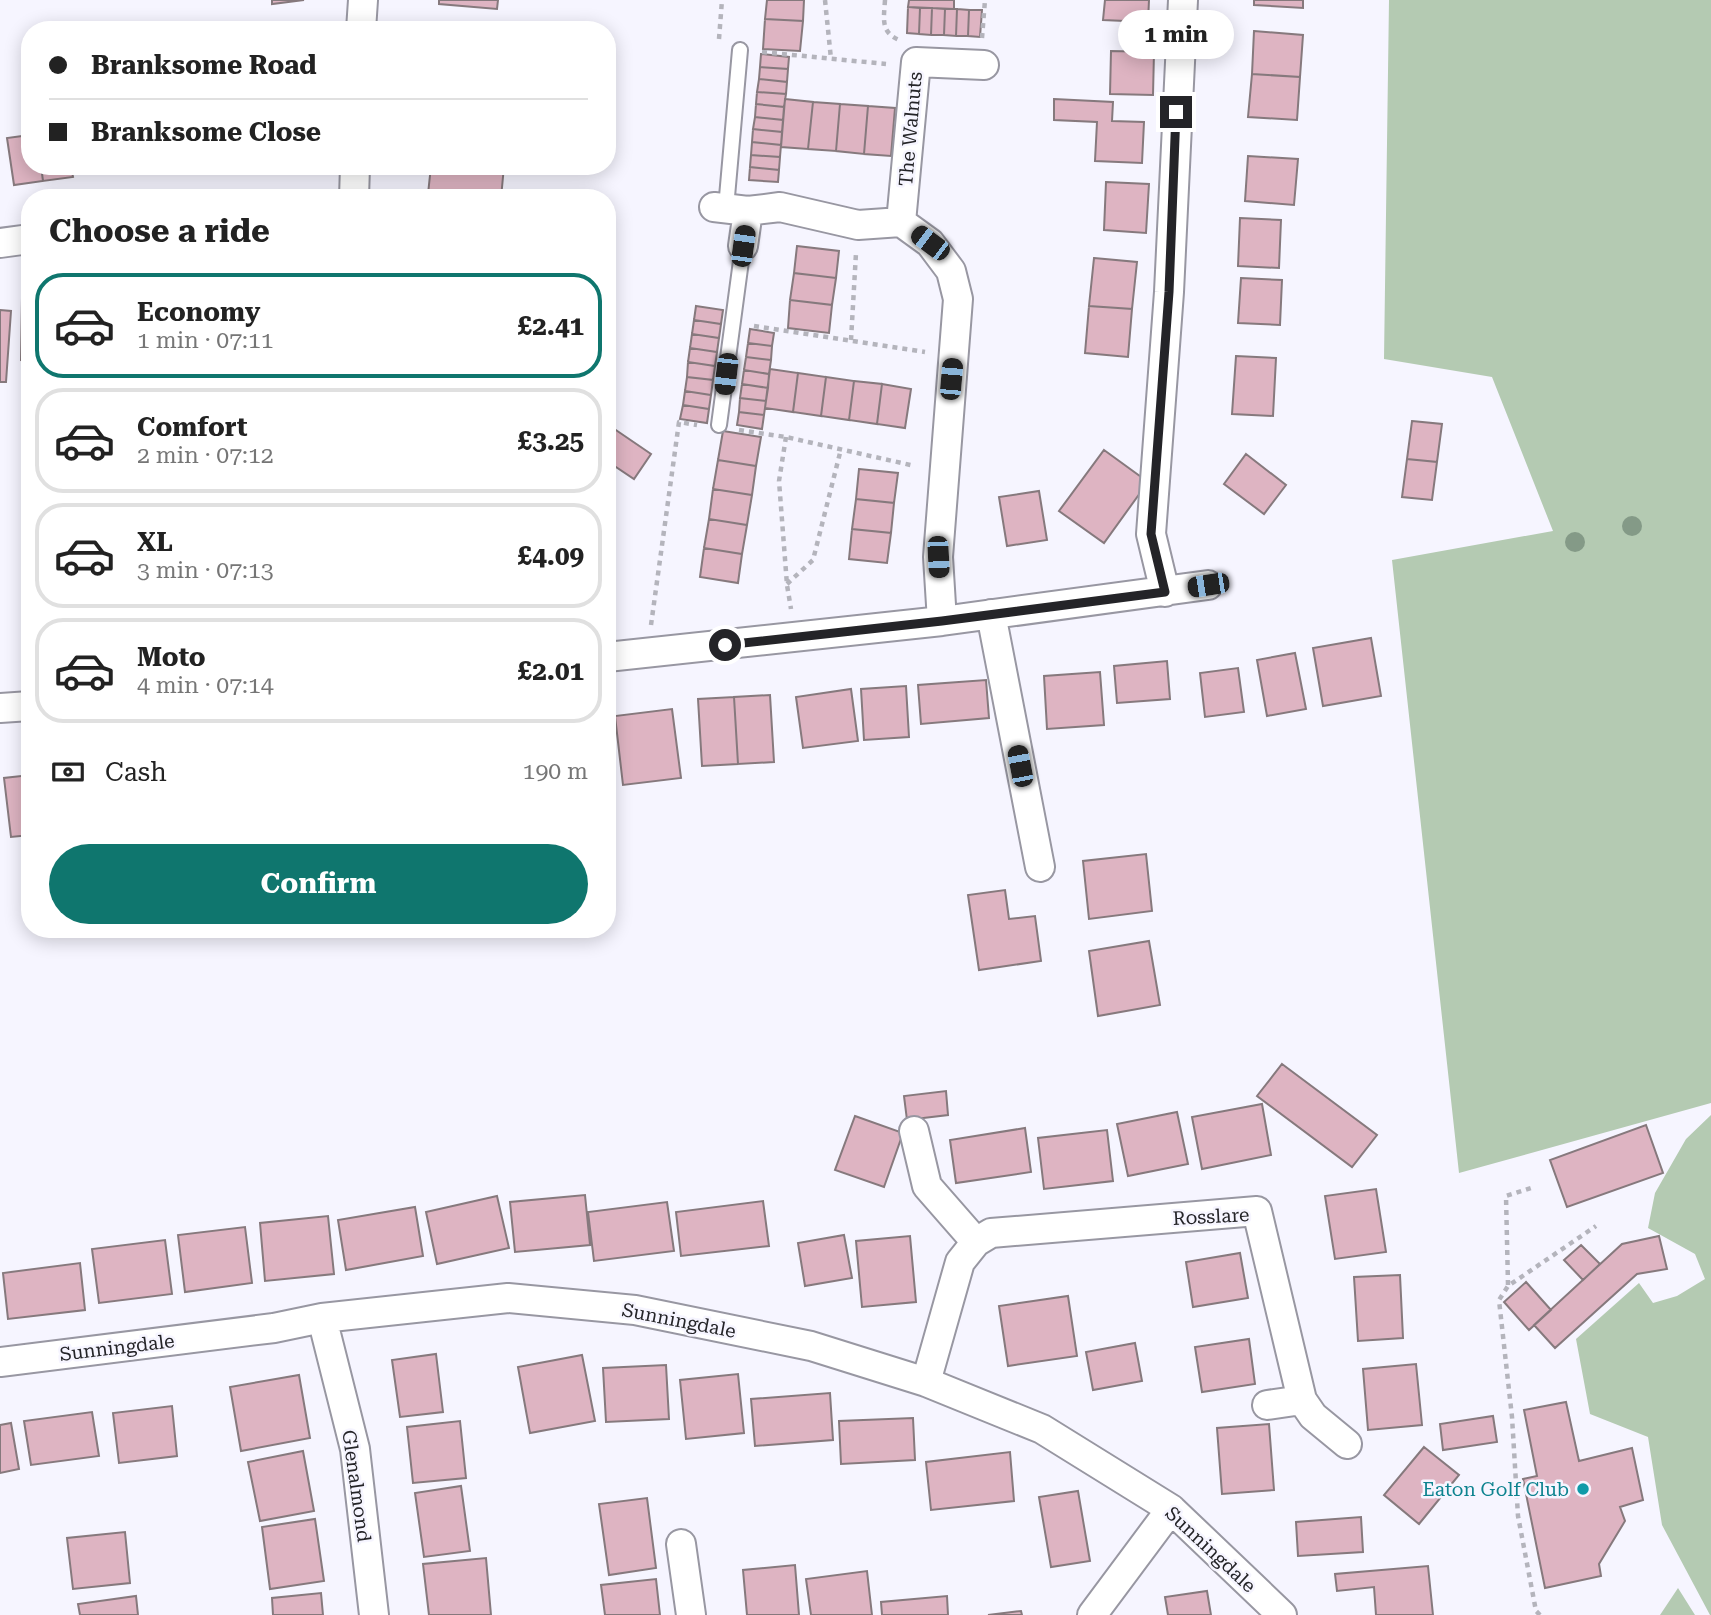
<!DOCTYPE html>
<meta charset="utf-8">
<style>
:root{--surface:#fff;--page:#f6f6f6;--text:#222;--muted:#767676;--line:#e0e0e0;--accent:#0f766e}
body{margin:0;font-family:"Roboto Serif",serif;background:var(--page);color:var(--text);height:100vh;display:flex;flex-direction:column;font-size:26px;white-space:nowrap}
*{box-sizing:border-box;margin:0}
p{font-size:23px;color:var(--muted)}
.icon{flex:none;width:38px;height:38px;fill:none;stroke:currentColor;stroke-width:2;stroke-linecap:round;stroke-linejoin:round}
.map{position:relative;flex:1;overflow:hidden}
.side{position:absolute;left:21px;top:189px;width:595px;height:749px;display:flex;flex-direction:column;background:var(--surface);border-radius:28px;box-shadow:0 4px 18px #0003}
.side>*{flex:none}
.hud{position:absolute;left:21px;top:21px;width:595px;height:154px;border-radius:28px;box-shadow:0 4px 18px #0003;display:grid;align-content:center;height:154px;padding:0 28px;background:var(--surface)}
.end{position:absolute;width:32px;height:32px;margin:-16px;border:9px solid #242428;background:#fff;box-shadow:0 0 0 4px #fff}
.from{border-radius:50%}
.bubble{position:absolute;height:49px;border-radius:24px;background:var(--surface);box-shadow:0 4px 18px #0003;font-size:23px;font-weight:700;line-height:49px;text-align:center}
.car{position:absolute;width:21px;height:42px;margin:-21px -10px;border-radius:9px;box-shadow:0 0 5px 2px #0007;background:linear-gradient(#222 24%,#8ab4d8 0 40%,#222 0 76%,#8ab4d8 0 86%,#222 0)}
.hud b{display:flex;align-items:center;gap:24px;height:66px;font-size:26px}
.hud b+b{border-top:2px solid var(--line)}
.hud i{width:18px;height:18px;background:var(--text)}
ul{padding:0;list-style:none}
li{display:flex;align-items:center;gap:21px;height:105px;margin:0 14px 10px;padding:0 14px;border:4px solid var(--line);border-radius:28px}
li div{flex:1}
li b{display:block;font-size:26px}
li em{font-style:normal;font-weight:700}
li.active{border-color:var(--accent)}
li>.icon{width:63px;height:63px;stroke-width:1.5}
h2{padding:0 28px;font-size:32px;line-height:84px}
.pay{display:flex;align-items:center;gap:18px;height:77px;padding:0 28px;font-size:26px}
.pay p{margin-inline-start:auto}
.button{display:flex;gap:14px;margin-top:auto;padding:14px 28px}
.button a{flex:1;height:80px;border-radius:42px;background:var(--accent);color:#fff;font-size:28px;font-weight:700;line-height:80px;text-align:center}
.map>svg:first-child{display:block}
</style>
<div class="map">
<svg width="1711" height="1615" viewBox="0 0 1711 1615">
<rect width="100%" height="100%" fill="#f6f5ff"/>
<!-- green -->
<path fill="#b4cab2" d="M1389 0H1711V1103L1459 1173 1392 560 1553 531 1492 377 1384 359Z
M1711 1115V1615H1710L1662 1525 1648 1437 1590 1414 1576 1339 1639 1283 1653 1303 1677 1296 1705 1279 1695 1254 1648 1228 1655 1193 1686 1139Z
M1678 1588 1695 1615H1660Z"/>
<!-- building -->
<path fill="#deb4c2" stroke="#86797d" stroke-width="2" d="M272 0H304L272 4Z
M439 0H498L497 9 439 4Z
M767 0H804L803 21 765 19Z
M909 0H954V9L908 7Z
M1105 0H1149L1148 22 1103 20Z
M1254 0H1303V8L1254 5Z
M908 7 920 8 919 34 907 33Z
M920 8H932L931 35 919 34Z
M932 8 945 9 944 35H931Z
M945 9H957L956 36 944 35Z
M957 9 969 10 968 36H956Z
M969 10H982L980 37 968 36Z
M765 19 803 21 800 51 763 49Z
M438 24 488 29V30H438Z
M1254 31 1303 35 1300 77 1252 74Z
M1111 51 1154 52 1153 95 1110 94Z
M761 54 789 57 788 69 760 67Z
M760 67 788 69 787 82 759 79Z
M1252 74 1300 77 1297 120 1248 117Z
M759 79 787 82 786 94 757 92Z
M757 92 786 94 784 107 756 104Z
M785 99 813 102 808 149 781 147Z
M1054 99 1113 102 1112 121 1144 122 1142 163 1095 161 1097 122 1054 120Z
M813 102 840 104 836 151 808 149Z
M756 104 784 107 783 120 755 117Z
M840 104 868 106 864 154 836 151Z
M868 106 895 108 891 156 864 154Z
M755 117 783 120 782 132 753 129Z
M753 129 782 132 781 145 752 142Z
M30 135V166H41L43 181 14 185 7 138Z
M752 142 781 145 780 157 751 155Z
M751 155 780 157 779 170 750 167Z
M1248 156 1298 159 1294 205 1245 201Z
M41 166H71L73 177 43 181Z
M96 166H133L96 171Z
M431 166H504L501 198H464L428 194Z
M750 167 779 170 778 182 749 180Z
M1106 182 1149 184 1146 233 1104 230Z
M1240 218 1281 220 1279 268 1238 266Z
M797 246 839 251 836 278 794 273Z
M1094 258 1137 262 1132 309 1089 306Z
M794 273 836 278 832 305 790 300Z
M1241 278 1282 280 1280 325 1238 323Z
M22 298H30V361L21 360Z
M790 300 832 305 829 333 788 328Z
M696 306 723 310 721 324 694 320Z
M1089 306 1132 309 1128 357 1085 353Z
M0 310 11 311 6 382H0Z
M694 320 721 324 719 338 692 334Z
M750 329 774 333 772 346 748 343Z
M692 334 719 338 717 352 690 348Z
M748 343 772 346 771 360 746 357Z
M690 348 717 352 715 366 688 362Z
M1236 356 1276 358 1273 416 1232 414Z
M746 357 771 360 769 374 744 370Z
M688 362 715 366 713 380 687 377Z
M770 369 798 373 793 412 765 408Z
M744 370 769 374 768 388 742 384Z
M798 373 826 377 821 416 793 412Z
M687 377 713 380 711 395 685 391Z
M826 377 854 381 849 420 821 416Z
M854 381 882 384 877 424 849 420Z
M742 384 768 388 766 401 740 398Z
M882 384 911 389 905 428 877 424Z
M685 391 711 395 709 409 683 405Z
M740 398 766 401 764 415 739 412Z
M683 405 709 409 707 423 680 419Z
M739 412 764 415 762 429 737 425Z
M1412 421 1442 424 1437 462 1407 459Z
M610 426 651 454 634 479 607 461V431Z
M723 431 761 437 756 466 718 460Z
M1104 450 1148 482 1104 543 1059 511Z
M1246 454 1286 485 1264 514 1224 484Z
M1407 459 1437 462 1432 500 1402 497Z
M718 460 756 466 752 495 713 489Z
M859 469 898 473 894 503 856 499Z
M713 489 752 495 747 525 709 519Z
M1039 491 1047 540 1007 546 999 497Z
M856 499 894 503 891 533 852 529Z
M709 519 747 525 742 554 704 548Z
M852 529 891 533 887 563 849 559Z
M704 548 742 554 738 583 700 577Z
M1371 638 1381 696 1323 706 1313 648Z
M1295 653 1306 709 1267 716 1257 660Z
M1167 661 1170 699 1117 703 1114 666Z
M1238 668 1244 712 1205 717 1200 673Z
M1100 672 1104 725 1047 729 1044 676Z
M986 680 989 718 921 724 918 685Z
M906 686 909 737 864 740 861 689Z
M851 689 858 741 803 748 796 697Z
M770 695 774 762 738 764 734 697Z
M734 697 738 764 702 766 698 699Z
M672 709 681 778 623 785 615 716Z
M30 775V835L11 837 4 778Z
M1146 854 1152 911 1089 919 1083 861Z
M1005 890 1009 919 1035 916 1041 961 979 970 968 895Z
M1149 941 1160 1005 1098 1016 1089 951Z
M1282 1064 1377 1135 1352 1167 1257 1096Z
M946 1091 948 1115 907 1120 904 1096Z
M1262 1104 1271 1155 1202 1169 1192 1117Z
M1177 1112 1188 1164 1128 1176 1117 1124Z
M855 1116 903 1133 884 1187 835 1170Z
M1646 1125 1663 1173 1567 1207 1550 1160Z
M1025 1128 1031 1172 956 1183 950 1140Z
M1107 1130 1113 1181 1044 1189 1038 1138Z
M1376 1189 1386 1252 1335 1259 1325 1196Z
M585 1195 590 1245 515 1252 510 1202Z
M497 1196 509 1248 437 1264 426 1212Z
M763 1201 769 1246 681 1256 676 1212Z
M667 1202 674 1251 594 1261 588 1212Z
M415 1207 423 1256 346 1270 338 1220Z
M328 1216 334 1274 265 1281 260 1223Z
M245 1227 252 1283 185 1292 178 1235Z
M844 1235 852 1278 805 1286 798 1243Z
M910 1236 916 1302 862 1307 856 1241Z
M1659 1236 1667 1269 1637 1274 1555 1348 1534 1325 1622 1244Z
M165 1240 172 1294 99 1303 92 1249Z
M1581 1245 1600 1264 1583 1280 1564 1260Z
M1240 1253 1248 1298 1193 1307 1186 1262Z
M80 1263 85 1310 8 1319 3 1273Z
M1400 1275 1403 1338 1358 1341 1354 1277Z
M1526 1282 1551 1310 1529 1330 1504 1302Z
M1068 1296 1077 1356 1008 1366 999 1306Z
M1249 1339 1255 1384 1202 1392 1195 1347Z
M1135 1343 1142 1381 1093 1390 1086 1352Z
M436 1354 443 1412 400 1417 392 1360Z
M582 1355 595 1421 530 1433 518 1367Z
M1416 1364 1422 1425 1368 1430 1363 1369Z
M666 1365 669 1419 606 1422 603 1368Z
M738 1374 744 1433 686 1439 680 1380Z
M299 1375 310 1438 241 1451 230 1387Z
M830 1393 833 1440 755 1446 751 1399Z
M1566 1402 1579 1461 1632 1448 1643 1500 1620 1507 1625 1521 1599 1564 1601 1576 1545 1588 1523 1479 1537 1476 1524 1410Z
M172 1406 177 1456 119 1463 113 1413Z
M92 1412 99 1456 31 1465 24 1421Z
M1493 1416 1497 1442 1443 1450 1440 1424Z
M913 1418 915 1460 841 1464 839 1421Z
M460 1421 466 1478 413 1483 407 1427Z
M11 1423 19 1469 0 1473V1425Z
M1269 1424 1274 1490 1222 1494 1217 1428Z
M1424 1447 1459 1475 1419 1524 1384 1495Z
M303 1451 314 1511 260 1521 248 1462Z
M1010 1452 1014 1501 931 1510 926 1462Z
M461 1486 470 1551 424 1557 415 1493Z
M1078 1491 1090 1561 1051 1567 1039 1497Z
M647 1498 656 1568 609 1575 599 1504Z
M1361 1517 1363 1552 1298 1556 1296 1522Z
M315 1519 324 1581 270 1589 262 1527Z
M125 1532 130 1583 73 1589 67 1538Z
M486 1558 491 1615H429L423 1564Z
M795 1565 799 1615H747L743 1570Z
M1428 1566 1433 1615H1376L1374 1587 1337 1591 1335 1574Z
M867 1571 872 1615H811L806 1579Z
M656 1579 660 1615H605L601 1585Z
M1207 1591 1211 1615H1168L1165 1597Z
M321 1593 323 1615H273L272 1598Z
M136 1596 138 1615H80L78 1604Z
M947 1596 948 1615H882L881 1602Z
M1021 1611 1022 1615H988Z"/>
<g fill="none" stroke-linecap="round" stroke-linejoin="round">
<!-- service casing -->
<g stroke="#9897a2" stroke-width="18">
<path id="service" d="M726 208 740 50
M719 425 743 246"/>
</g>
<!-- minor casing -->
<g stroke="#9897a2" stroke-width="32">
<path id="minor" d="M361 30 363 0
M354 198 355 166
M714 207 748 211 780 207 858 225 901 222 930 243 951 271 958 299 938 557 942 621
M901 222 916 62 984 65
M0 243 30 239
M743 246 748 211
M1165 592 1151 534 1169 292 1183 0
M991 614 1040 867
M607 657 942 621 1208 585
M0 708 30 706
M914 1131 927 1186 976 1242 960 1262 926 1382
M976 1242 991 1233 1257 1211 1302 1400 1267 1405
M322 1318 355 1449 374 1615
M0 1362 274 1328 322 1318 508 1298 635 1310 811 1346 926 1382 1042 1429 1171 1509 1282 1615
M1302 1400 1313 1416 1347 1444
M681 1544 691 1615
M1092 1615 1171 1509"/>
</g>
<!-- path -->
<path stroke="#b4b4bc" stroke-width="4.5" stroke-dasharray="5 5" stroke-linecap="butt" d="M825 0 831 59
M885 0C884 18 880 32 899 40
M982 38 985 0
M719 39 722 0
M762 52 886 64
M754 326 925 352
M851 340 856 253
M739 430 786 437 915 466
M786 437 779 481 787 585 791 609
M787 584 813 560 841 449
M651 625 679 422 697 425
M1508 1285 1506 1196 1534 1187
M1540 1615 1536 1611 1518 1516 1512 1417 1499 1300 1508 1286 1596 1226"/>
<!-- service -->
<use href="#service" stroke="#fff" stroke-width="14"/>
<!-- minor -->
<use href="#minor" stroke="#fff" stroke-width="28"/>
</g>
<!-- trees -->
<g fill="#849a87">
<circle cx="1632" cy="526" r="10"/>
<circle cx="1575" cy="542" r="10"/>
</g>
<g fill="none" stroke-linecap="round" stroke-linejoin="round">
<!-- route -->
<path stroke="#242428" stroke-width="9" d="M725 645 942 621 1165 592 1151 534 1169 292 1176 112"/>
</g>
<!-- markers -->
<circle fill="#0f9aa8" stroke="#f6f5ff" stroke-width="2.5" cx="1583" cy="1489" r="7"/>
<g text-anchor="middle" stroke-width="5" stroke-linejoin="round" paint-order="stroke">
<!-- street labels -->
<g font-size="19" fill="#242428" stroke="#f6f5ff">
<text transform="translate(910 129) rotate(-85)" y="7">The Walnuts</text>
<text transform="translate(1211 1216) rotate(-3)" y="7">Rosslare</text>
<text transform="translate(679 1320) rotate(11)" y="7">Sunningdale</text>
<text transform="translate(117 1347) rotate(-7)" y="7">Sunningdale</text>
<text transform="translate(357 1486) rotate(82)" y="7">Glenalmond</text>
<text transform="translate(1211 1549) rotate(43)" y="7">Sunningdale</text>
</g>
<!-- culture labels -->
<g font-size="19" fill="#0d838f" stroke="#f6f5ff" text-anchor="end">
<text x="1569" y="1496">Eaton Golf Club</text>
</g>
</g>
</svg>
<i class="end from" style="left:725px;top:645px"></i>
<i class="end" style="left:1176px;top:112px"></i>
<div class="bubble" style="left:1118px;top:10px;width:116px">1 min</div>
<i class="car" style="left:930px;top:243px;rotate:307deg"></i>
<i class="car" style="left:743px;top:246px;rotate:8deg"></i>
<i class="car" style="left:726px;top:374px;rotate:187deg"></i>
<i class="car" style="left:951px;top:379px;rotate:5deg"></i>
<i class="car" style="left:938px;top:557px;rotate:177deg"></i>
<i class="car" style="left:1208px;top:585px;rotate:261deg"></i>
<i class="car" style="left:1020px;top:766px;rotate:349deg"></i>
<div class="hud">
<b><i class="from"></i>Branksome Road</b>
<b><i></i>Branksome Close</b>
</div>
<section class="side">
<h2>Choose a ride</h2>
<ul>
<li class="active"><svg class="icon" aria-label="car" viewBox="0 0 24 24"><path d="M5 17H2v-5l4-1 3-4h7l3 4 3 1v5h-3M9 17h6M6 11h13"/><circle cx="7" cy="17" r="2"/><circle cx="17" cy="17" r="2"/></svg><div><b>Economy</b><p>1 min · 07:11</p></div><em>£2.41</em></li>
<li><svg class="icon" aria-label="car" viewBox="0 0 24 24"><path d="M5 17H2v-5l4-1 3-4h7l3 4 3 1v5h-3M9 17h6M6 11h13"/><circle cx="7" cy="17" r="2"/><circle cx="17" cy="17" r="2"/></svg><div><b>Comfort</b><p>2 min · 07:12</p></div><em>£3.25</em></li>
<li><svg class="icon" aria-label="car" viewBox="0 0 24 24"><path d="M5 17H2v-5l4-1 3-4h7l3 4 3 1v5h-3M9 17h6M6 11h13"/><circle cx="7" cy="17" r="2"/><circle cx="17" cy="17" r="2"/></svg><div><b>XL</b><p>3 min · 07:13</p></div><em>£4.09</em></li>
<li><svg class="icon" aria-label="car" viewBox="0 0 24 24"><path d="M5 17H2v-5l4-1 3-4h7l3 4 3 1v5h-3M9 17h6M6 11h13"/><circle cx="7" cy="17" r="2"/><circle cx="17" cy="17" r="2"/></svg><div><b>Moto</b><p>4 min · 07:14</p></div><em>£2.01</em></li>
</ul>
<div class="pay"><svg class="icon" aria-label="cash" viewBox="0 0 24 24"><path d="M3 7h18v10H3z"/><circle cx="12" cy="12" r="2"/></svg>Cash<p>190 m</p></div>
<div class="button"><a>Confirm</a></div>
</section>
</div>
